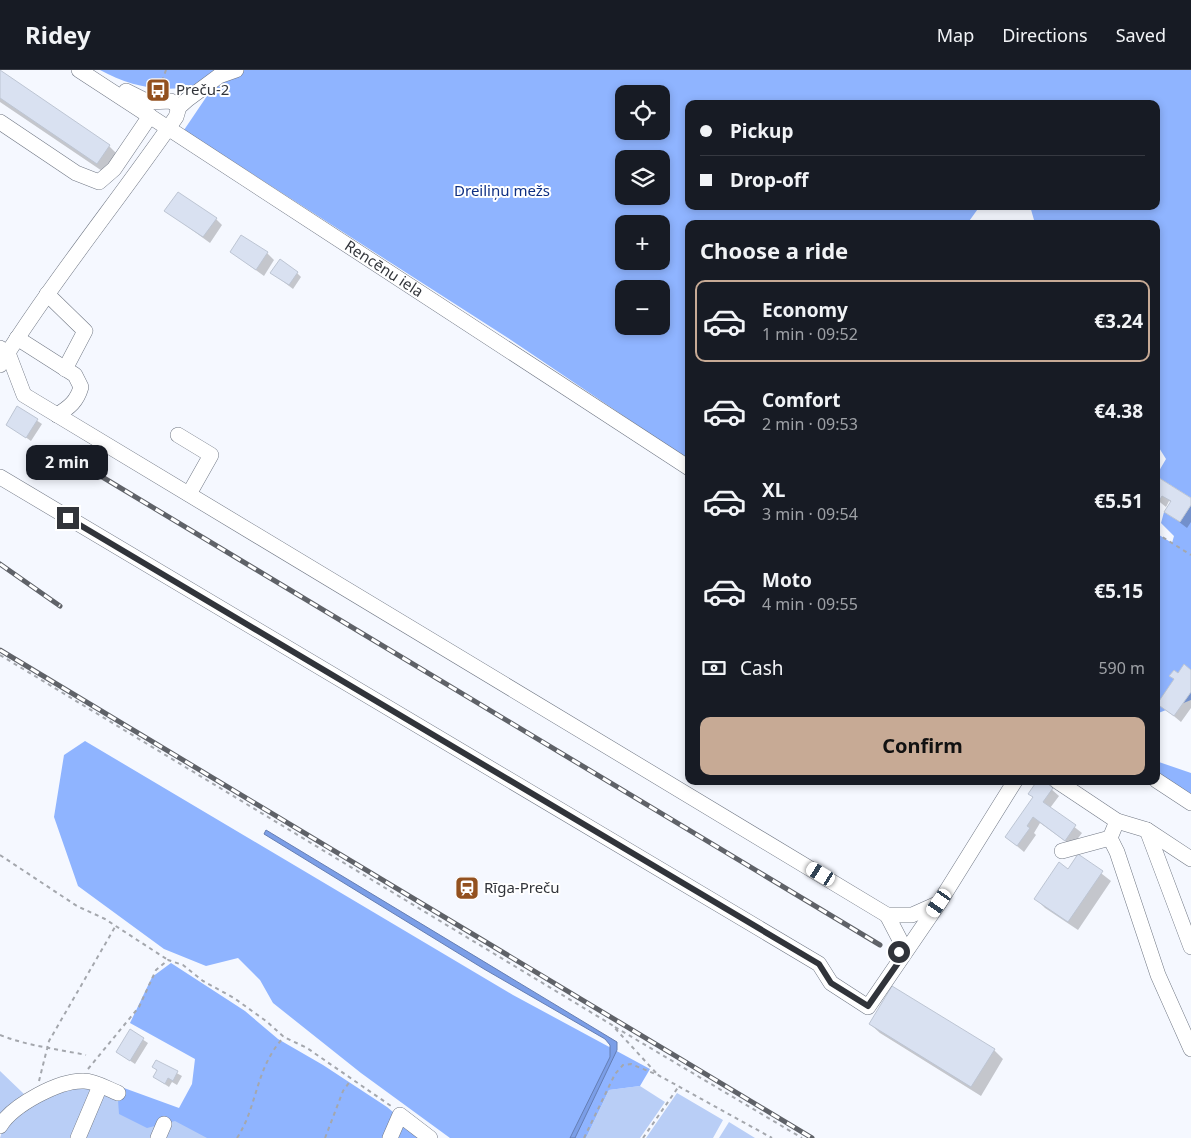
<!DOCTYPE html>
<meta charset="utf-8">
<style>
:root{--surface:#171b24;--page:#20242c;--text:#f1f3f6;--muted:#9ea1a6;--line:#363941;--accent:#c7aa95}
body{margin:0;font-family:"Noto Sans",sans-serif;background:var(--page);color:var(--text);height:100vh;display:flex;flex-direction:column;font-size:19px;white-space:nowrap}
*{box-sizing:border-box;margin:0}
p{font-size:16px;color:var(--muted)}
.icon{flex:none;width:28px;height:28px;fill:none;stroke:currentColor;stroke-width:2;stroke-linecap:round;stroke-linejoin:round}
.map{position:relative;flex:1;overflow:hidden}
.details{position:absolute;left:685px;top:150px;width:475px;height:565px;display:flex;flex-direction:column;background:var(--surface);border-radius:10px;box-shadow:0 2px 8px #0003}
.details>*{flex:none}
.guide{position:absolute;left:685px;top:30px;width:475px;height:110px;border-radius:10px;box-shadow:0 2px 8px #0003;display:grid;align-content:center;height:110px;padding:0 15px;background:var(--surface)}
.fabs{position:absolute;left:615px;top:15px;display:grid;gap:10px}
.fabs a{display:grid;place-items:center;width:55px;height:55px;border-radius:10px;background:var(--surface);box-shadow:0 2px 8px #0003;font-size:25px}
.end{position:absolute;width:22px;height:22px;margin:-11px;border:6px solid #31343a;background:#fff;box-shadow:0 0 0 2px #fff}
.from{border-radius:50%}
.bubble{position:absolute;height:35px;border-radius:10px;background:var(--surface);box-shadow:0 2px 8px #0003;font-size:16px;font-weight:700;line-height:35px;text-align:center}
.car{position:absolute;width:15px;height:30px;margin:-15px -8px;border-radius:6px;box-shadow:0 0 4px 1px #0007;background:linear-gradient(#fff 24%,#345 0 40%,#fff 0 76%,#345 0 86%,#fff 0)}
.guide b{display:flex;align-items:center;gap:18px;height:48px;font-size:19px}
.guide b+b{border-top:1px solid var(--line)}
.guide i{width:12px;height:12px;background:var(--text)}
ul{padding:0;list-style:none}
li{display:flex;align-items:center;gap:15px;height:82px;margin:0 10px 8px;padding:0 5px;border:2px solid transparent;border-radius:10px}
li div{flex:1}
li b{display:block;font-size:19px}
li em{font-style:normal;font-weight:700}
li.current{border-color:var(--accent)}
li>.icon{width:45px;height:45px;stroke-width:1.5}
h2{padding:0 15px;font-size:22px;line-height:60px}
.pay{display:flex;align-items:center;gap:12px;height:55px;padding:0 15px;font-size:19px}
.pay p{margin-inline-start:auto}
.cta{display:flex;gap:10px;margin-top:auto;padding:10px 15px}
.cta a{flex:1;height:58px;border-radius:10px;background:var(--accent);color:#111;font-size:20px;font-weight:700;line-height:58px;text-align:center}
header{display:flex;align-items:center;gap:30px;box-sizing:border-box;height:70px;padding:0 25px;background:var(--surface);border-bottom:1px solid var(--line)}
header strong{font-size:24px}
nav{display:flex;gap:28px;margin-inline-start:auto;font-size:18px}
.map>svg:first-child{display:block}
</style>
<header>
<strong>Ridey</strong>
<nav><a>Map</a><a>Directions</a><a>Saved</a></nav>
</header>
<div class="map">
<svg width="1191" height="1068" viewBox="0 0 1191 1068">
<rect width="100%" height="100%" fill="#f5f8ff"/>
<!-- green -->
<path fill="#b9cef6" d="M0 1001 24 1024 0 1045Z
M81 1015 91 1020 75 1068H0C7 1037 56 1025 81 1015Z
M640 1016 665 1032 640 1068H586L609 1020Z
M102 1020 163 1049 155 1068H82Z
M677 1023 723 1050 713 1068H646Z
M170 1047 212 1068H161Z
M729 1052 755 1068H719Z"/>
<!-- forest -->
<path fill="#8fb4ff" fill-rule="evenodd" d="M100 0H1191V428L1156 406 1166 389 1156 373V154H1037L1034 150 1030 136H1156V34H689V136H980L967 154H689V390L508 268 184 60 207 26 196 15C163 24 129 16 100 0ZM624 24H661V61H624ZM624 89H661V126H624ZM624 154H661V191H624ZM624 219H661V256H624Z
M1191 435V630L1156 644V463L1172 473 1174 466 1161 453 1164 442 1180 452Z
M85 671 513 925 650 999 640 1016 609 1020 586 1068H450L361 1003 273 933 260 910 238 888 206 896 164 879 78 816 54 747 64 685Z
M1156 691 1191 703V726L1156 704Z
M171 893 245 941 278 969 323 995 387 1037 424 1068H207L175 1051 147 1058 119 1044 118 1030 124 1018 179 1038 192 1014 195 989 130 953 152 907Z"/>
<!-- water -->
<path fill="#7b9ee7" stroke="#657eb3" d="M266 760 617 972V980L575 1068H570L610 987V975L605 969 484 899 264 764Z"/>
<!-- shadow -->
<path fill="#0003" d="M0 2 109 76 123 90 111 107 0 32Z
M166 141 216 149 222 155 210 173Z
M231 182 267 183 274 190 264 206Z
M272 203H297L301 207 293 219Z
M18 338 42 354 31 371 7 354Z
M1156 408 1191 430V452L1187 458 1166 442 1172 433 1169 431 1166 437 1156 429Z
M1191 601V638L1181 652 1158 633 1175 610 1171 606Z
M1042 711 1059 726 1050 738 1082 763 1072 776 1040 753 1034 763 1036 765 1024 782 1006 767 1034 728Z
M1079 786 1111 811 1078 860 1045 838 1036 829 1069 800Z
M870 954 994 980 1003 989 981 1026 880 963Z
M130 961 148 973 135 994 117 982Z
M156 992 182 1006 177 1015 172 1012 169 1017 154 1007 158 1001 153 997Z"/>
<!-- building -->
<path fill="#d9e1f1" stroke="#bdc5d3" d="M0 0 110 75 97 94 0 28Z
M178 122 217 148 203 167 164 141Z
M241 165 268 182 256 200 230 182Z
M280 189 298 202 289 215 270 203Z
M17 336 38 349 26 368 6 355Z
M1156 406 1191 428V435L1180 452 1164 442 1171 431 1162 426 1159 431 1156 430Z
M1184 594 1191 600V622L1174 646 1157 634 1174 609 1169 606 1174 600 1178 603Z
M1037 711H1044L1053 718 1043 732 1076 755 1065 771 1033 747 1027 756 1030 758 1017 776 1005 767 1033 727 1028 724Z
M1078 784 1103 801 1068 852 1034 829 1059 792 1068 799Z
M892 916 995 979 971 1017 869 954Z
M130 959 144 968 130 991 116 982Z
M156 990 178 1001 173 1011 168 1008 165 1014 153 1007 157 1000 152 997Z"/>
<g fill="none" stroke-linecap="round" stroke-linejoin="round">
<!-- minor casing -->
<g stroke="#717885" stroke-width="16">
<g id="minor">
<path id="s1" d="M79 0 689 398"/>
<path d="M126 21 148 32 171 31 179 37"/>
<path d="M0 52 76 103 99 112 114 99 150 46"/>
<path d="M47 224 85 261 65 299"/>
<path d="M17 268 75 305 81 317C77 331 70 337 57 345"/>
<path d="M0 278 8 283 24 325 887 845H912L939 833 1015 711"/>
<path d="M0 295C54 209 118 131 176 47L179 37 188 29 219 6 236 0"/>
<path d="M178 365 211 385 189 424"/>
<path d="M0 407 819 894 831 913 868 937 939 833"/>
<path d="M1156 710 1191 733"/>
<path d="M1057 711 1117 751 1147 760 1191 789"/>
<path d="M1117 751 1110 768 1117 782 1158 905 1191 979"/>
<path d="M1147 760 1191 877"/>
<path d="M1062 781 1110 768"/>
<path d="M887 845 900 870 898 892"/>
<path d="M0 1056C13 1035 59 1010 84 1011 95 1011 108 1019 118 1023"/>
<path d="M78 1068 100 1016"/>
<path d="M158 1068 164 1054"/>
<path d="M390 1068 400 1045 430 1068"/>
</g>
</g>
<!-- path -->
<path stroke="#a4a7ad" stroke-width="2" stroke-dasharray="4 4" stroke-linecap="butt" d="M163 19 162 11 166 0
M1156 463 1191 485
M0 585 612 955 658 1005
M0 785 77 836 105 849 168 890
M615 957 802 1068
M0 965C28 976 57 979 86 985
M88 999 139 937 156 900 168 890 183 895 203 911 234 928 266 951 284 967 307 978 391 1036
M39 1011 49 971 115 857
M237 1068C258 1036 255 998 284 967
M325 1068 343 1021 351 1010
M584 1068 615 1004 623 995 631 994 658 1005 772 1068
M643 1068 679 1016"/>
<!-- minor -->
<use href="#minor" stroke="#fff" stroke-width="15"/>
<!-- rail casing -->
<g stroke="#5f6268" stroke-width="5">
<path id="rail" d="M94 402 880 875
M0 494 60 536
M0 580 812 1068"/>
</g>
<!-- rail -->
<use href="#rail" stroke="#fff" stroke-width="3" stroke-dasharray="9" stroke-linecap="butt"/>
</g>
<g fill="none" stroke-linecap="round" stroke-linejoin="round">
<!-- route -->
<path stroke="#31343a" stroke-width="6" d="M68 448 819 894 831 913 868 936 898 893 899 882"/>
</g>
<!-- icons -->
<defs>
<g id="bus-square" transform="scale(1.25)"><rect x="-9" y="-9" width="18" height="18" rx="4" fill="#93511f" stroke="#fff"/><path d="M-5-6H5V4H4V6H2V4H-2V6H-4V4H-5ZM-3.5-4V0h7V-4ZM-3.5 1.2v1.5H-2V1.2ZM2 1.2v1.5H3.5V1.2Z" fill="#fff"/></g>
<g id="station-square" transform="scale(1.25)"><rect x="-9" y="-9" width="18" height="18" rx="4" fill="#93511f" stroke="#fff"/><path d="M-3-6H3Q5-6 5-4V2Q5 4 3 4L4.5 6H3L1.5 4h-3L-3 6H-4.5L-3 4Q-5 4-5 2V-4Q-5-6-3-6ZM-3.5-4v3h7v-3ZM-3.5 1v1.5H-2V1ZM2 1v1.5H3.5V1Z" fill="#fff"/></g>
</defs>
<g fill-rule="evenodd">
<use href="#bus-square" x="158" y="20"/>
<use href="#station-square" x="467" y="818"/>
</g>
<g text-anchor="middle" stroke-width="4" stroke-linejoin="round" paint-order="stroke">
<!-- poi labels -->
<g font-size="15" fill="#31343a" stroke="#fff" text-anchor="start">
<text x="176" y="25">Preču-2</text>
<text x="484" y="823">Rīga-Preču</text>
</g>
<!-- park labels -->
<g font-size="15" fill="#0f3083" stroke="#fff">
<text x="502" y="126">Dreiliņu mežs</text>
</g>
<!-- street labels -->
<g font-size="15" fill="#31343a" stroke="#fff">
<text dy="5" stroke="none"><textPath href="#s1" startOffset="364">Rencēnu iela</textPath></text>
</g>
</g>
</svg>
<div class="fabs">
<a><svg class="icon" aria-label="locate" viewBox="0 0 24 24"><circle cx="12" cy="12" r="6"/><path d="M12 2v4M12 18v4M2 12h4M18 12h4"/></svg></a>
<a><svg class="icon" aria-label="layers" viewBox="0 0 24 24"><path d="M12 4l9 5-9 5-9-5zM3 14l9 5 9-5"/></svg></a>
<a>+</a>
<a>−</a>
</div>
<i class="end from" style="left:899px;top:882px"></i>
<i class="end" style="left:68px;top:448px"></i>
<div class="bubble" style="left:26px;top:375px;width:82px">2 min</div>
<i class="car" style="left:821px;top:804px;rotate:301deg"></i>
<i class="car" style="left:939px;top:833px;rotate:215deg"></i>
<div class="guide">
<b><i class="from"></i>Pickup</b>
<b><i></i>Drop-off</b>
</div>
<section class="details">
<h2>Choose a ride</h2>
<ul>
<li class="current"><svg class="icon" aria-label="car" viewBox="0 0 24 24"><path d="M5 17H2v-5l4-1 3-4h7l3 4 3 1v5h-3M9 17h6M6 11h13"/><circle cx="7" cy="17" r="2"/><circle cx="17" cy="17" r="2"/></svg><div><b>Economy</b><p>1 min · 09:52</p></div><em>€3.24</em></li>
<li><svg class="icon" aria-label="car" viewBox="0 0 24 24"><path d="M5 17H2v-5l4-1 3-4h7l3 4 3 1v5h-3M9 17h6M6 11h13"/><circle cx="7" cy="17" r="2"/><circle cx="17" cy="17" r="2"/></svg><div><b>Comfort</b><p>2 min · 09:53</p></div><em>€4.38</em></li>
<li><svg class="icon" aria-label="car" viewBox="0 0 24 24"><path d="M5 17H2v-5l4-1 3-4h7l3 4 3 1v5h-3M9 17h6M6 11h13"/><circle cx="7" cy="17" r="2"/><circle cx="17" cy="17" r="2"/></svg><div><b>XL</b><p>3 min · 09:54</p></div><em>€5.51</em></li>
<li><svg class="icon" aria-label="car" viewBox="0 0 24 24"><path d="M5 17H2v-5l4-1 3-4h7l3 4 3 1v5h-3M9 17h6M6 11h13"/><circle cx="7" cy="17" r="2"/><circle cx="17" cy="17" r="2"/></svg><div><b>Moto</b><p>4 min · 09:55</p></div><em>€5.15</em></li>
</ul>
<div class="pay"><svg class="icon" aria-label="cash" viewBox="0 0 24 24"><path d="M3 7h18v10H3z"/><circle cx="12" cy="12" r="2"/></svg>Cash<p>590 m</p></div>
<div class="cta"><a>Confirm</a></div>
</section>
</div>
